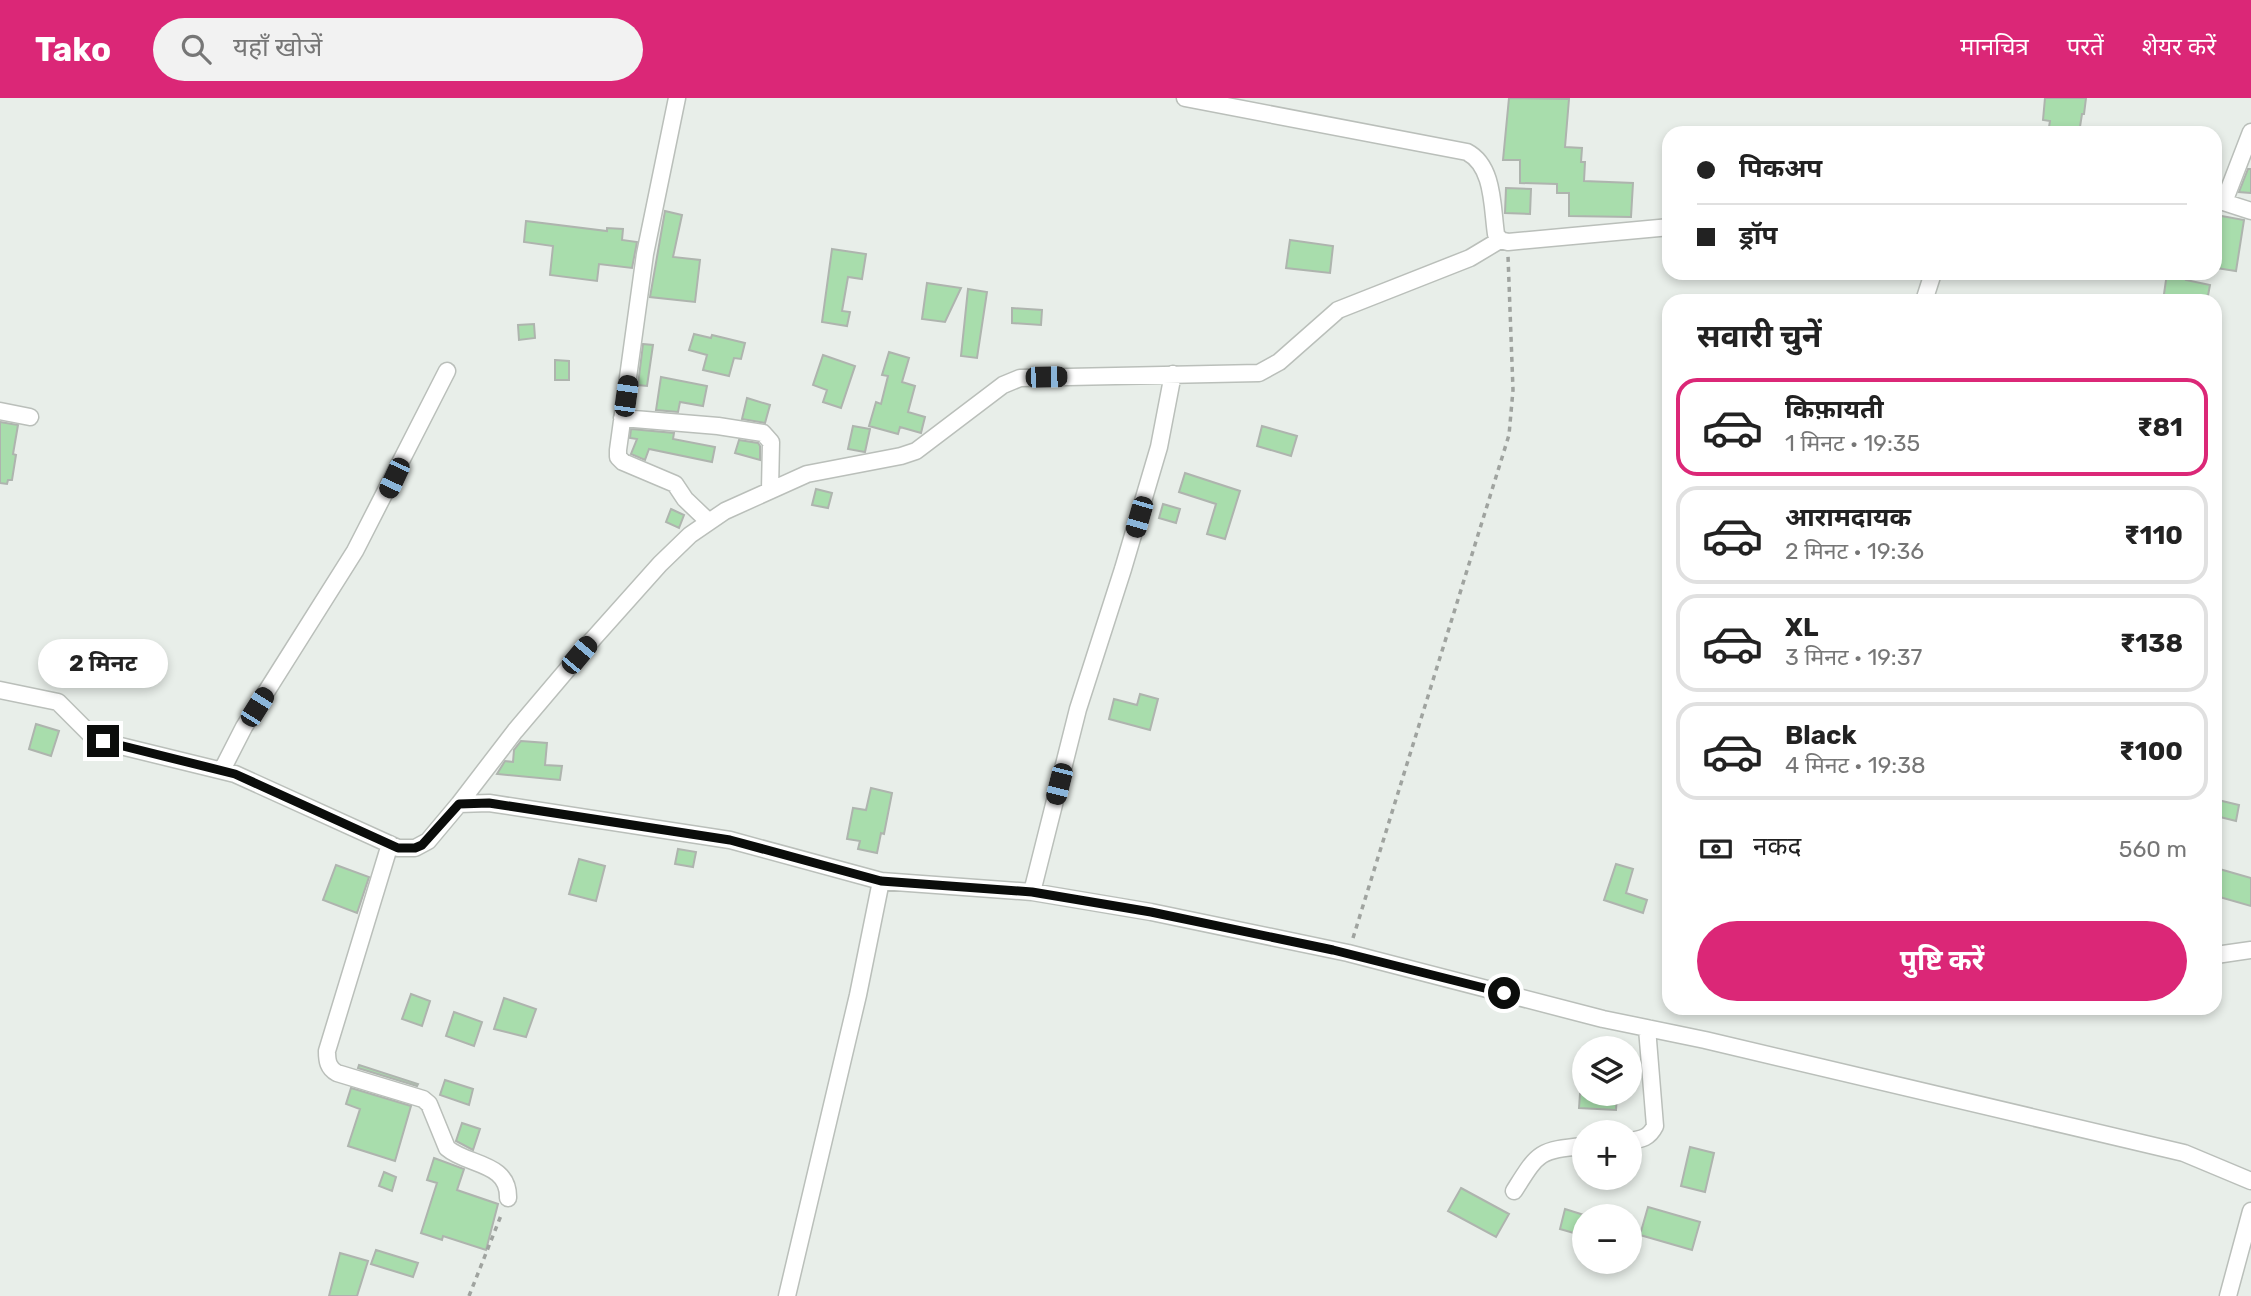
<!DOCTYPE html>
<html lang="hi">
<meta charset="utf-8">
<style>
:root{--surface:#fff;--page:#f2f2f2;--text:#222;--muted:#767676;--line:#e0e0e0;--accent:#db2777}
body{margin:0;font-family:Rubik,"Noto Sans Devanagari",sans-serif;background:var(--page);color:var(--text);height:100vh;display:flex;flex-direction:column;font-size:26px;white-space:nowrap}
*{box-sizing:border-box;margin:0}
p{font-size:23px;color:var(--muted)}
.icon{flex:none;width:38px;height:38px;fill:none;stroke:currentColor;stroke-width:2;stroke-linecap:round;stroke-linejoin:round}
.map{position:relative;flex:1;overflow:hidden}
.side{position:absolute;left:1662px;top:196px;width:560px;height:721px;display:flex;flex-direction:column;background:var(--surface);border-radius:21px;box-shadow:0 4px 10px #0003}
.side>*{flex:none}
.guide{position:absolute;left:1662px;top:28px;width:560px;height:154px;border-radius:21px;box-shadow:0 4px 10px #0003;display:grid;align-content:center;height:154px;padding:0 35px;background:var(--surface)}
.buttons{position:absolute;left:1572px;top:938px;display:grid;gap:14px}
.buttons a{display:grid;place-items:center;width:70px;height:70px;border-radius:50%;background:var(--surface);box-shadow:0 4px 10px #0003;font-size:35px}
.end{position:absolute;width:32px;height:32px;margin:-16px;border:9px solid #0b0d0b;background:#fff;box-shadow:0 0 0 4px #fff}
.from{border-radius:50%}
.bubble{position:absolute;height:49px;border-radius:24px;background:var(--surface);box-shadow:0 4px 10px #0003;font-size:23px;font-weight:700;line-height:49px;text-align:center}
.car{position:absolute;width:21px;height:42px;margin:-21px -10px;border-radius:9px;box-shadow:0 0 5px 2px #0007;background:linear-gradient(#222 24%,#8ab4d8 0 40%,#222 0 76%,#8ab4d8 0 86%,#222 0)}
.guide b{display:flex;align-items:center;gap:24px;height:66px;font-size:26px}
.guide b+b{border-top:2px solid var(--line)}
.guide i{width:18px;height:18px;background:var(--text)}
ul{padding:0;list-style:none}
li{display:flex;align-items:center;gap:21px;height:98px;margin:0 14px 10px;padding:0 21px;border:4px solid var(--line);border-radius:21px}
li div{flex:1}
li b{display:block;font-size:26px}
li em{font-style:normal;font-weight:700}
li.selected{border-color:var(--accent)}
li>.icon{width:63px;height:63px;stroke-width:1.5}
h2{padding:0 35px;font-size:32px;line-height:84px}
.pay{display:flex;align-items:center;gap:18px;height:77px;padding:0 35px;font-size:26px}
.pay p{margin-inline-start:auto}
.action{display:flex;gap:14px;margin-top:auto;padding:14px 35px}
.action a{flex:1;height:80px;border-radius:42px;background:var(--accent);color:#fff;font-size:28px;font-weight:700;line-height:80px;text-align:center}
header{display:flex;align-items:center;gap:42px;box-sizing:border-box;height:98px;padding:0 35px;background:var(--accent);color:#fff}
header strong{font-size:33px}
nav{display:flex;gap:38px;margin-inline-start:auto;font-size:24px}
.search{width:490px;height:63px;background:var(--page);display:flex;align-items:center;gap:18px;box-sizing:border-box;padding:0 24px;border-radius:38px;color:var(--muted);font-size:26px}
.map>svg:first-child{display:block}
</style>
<header>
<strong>Tako</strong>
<div class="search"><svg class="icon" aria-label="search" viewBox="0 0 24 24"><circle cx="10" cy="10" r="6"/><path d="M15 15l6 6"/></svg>यहाँ खोजें</div>
<nav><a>मानचित्र</a><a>परतें</a><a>शेयर करें</a></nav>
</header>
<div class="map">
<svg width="2251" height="1198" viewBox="0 0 2251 1198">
<rect width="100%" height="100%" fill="#e8eee9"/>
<!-- building -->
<path fill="#a8ddac" stroke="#aeb4ae" stroke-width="2" d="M1509 0 1569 1 1565 49 1582 50 1581 64H1585L1584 83 1633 85 1631 119 1569 118V95H1557V86L1520 85V62H1503Z
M2045 0H2086L2084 16H2082L2079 35H2048L2050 23 2043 22Z
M2248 71H2251V95L2239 94Z
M1506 90 1531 91 1530 116 1505 115Z
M665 113 682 117 673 159 700 162 695 204 650 199Z
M2216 117 2244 122 2236 173 2216 170Z
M526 123 607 133V130L623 131 622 142 637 144 632 170 599 166 597 183 550 177 553 148 524 144Z
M1290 142 1333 148 1330 175 1286 170Z
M832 151 866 156 862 181 848 179 842 213 850 214 847 228 822 224Z
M2167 175H2187L2186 182 2210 187 2207 203H2163Z
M927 185 961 190 945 224 922 221Z
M968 191 987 194 977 260 961 258Z
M1012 210 1042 212 1041 227 1012 225Z
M534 226 535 240 519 242 518 227Z
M694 236 711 240 712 237 745 245 741 261 734 260 729 278 703 272 707 257 689 252Z
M643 246 653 247 647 288 638 287Z
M889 254 909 260 902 284 915 288 908 314 925 319 921 335 900 329 898 336 869 328 876 304 881 306 888 278 882 277Z
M823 257 855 268 841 310 823 304 827 292 813 287Z
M555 262 569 263V282H555Z
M661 279 707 288 703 308 680 304 678 314 656 312Z
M747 300 770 307 765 325 742 321Z
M0 324 18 327 13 356 16 357 12 382H8L7 386 0 385Z
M853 328 870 331 865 354 848 351Z
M1262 328 1297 338 1291 358 1257 348Z
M631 331 674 335 673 341 715 349 712 364 649 351 645 362 631 356 637 341 630 340Z
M739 342 758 345 760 348V362L735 355Z
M1185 375 1240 393 1225 441 1207 436 1216 406 1179 394Z
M816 391 832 395 828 410 812 407Z
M1163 406 1180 411 1176 425 1159 420Z
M671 411 684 417 679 430 666 424Z
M1140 596 1158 601 1150 632 1109 621 1114 601 1137 607Z
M36 626 59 633 51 658 29 651Z
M521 643 547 645 545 667 562 668 560 682 497 676 505 663 513 664 514 652Z
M871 690 892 695 884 736 881 735 877 755 858 751 860 743 847 741 853 710 866 712Z
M2218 702 2239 707 2236 723 2216 718Z
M678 751 696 754 693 769 675 766Z
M579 761 605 768 596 803 569 796Z
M1616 766 1633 771 1626 795 1647 802 1643 815 1604 802Z
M336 767 369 779 357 815 323 802Z
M2216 770 2251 780V808L2216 798Z
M411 896 430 903 422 928 402 921Z
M504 900 536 911 526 939 494 931Z
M454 914 482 924 474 948 446 938Z
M359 967 418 986 417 988 358 970Z
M445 982 473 991 469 1007 440 997Z
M351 990 411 1008 395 1063 348 1048 360 1011 346 1006Z
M1580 996H1617L1616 1012 1579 1010Z
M462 1025 480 1031 473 1052 456 1043Z
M1690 1049 1714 1055 1705 1094 1681 1088Z
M434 1060 464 1071 457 1092 498 1106 486 1152 443 1138 442 1142 421 1135 437 1085 427 1082Z
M384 1074 396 1079 392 1093 379 1088Z
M1461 1090 1509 1116 1496 1139 1448 1113Z
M1648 1109 1700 1124 1692 1152 1640 1137Z
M1565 1111 1584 1117V1138L1560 1131Z
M376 1152 418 1165 413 1179 371 1166Z
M340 1155 368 1163 357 1198H329Z"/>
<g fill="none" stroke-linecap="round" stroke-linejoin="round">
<!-- street casing -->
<g stroke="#babfba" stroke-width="19">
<path id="street" d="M677 0 645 156 618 352V359L623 364 675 386 685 401 709 424
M1185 0 1467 54C1494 68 1492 109 1496 136L1500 142 1508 144 1670 129
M2217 102 2251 113
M2224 104 2251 34
M1924 203 1933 175
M0 313 30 319
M622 320 718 328 763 335 771 344 770 392
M0 592 58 604 96 642 235 676 398 750H415L428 743 459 706 515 633 593 541 660 466 690 437 725 413 807 376 901 358 916 353 1003 287 1020 280 1259 275 1279 264 1338 212 1470 160 1500 142
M222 672 244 629 355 453 447 273
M459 706 489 705 730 742 881 783 1032 794 1151 814 1348 855 1603 921 1705 942 2184 1055 2251 1083
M390 746 327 953C327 963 328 970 337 975L423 1001 429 1006 447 1050C468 1068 509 1064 508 1100
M1032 794 1078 611 1123 471 1159 349 1173 276
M2216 857 2251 852
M1629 1043C1642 1041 1649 1040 1655 1028L1647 930
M1514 1093C1538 1055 1538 1052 1584 1048
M787 1198 858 897 881 783
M2228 1198 2251 1113"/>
</g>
<!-- path -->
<path stroke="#9fa39f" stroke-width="3.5" stroke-dasharray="5 5" stroke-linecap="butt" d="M1353 840 1509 337 1513 292 1508 158
M469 1198 502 1115"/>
<!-- street -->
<use href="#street" stroke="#fff" stroke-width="16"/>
</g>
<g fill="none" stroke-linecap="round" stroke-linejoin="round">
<!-- route -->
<path stroke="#0b0d0b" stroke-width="9" d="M103 643 235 676 398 750H415L422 747 459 706 489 705 730 742 881 783 1032 794 1151 814 1333 852 1504 895"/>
</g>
</svg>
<div class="buttons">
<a><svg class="icon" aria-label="layers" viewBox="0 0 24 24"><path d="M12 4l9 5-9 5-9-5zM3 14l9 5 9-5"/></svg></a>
<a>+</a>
<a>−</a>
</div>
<i class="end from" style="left:1504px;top:895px"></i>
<i class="end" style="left:103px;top:643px"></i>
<div class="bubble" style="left:38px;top:541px;width:130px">2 मिनट</div>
<i class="car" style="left:1046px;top:279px;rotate:89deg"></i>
<i class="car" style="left:626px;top:298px;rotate:8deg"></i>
<i class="car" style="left:394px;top:380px;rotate:205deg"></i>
<i class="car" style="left:1139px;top:419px;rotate:196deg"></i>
<i class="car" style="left:579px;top:557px;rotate:40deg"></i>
<i class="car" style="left:257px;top:609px;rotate:32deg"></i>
<i class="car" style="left:1059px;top:686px;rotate:194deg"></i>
<div class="guide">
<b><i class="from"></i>पिकअप</b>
<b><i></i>ड्रॉप</b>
</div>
<section class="side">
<h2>सवारी चुनें</h2>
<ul>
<li class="selected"><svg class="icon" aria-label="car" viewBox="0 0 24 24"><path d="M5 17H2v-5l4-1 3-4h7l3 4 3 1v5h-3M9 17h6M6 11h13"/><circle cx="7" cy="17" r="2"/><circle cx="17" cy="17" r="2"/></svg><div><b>किफ़ायती</b><p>1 मिनट · 19:35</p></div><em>₹81</em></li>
<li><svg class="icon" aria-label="car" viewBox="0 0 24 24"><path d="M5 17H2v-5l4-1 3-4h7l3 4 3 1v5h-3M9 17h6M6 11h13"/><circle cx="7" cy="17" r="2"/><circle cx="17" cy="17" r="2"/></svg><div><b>आरामदायक</b><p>2 मिनट · 19:36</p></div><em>₹110</em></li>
<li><svg class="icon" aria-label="car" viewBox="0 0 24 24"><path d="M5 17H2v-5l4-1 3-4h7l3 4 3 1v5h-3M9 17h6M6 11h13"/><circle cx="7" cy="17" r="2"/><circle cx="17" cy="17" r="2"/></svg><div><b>XL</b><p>3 मिनट · 19:37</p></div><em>₹138</em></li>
<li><svg class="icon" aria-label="car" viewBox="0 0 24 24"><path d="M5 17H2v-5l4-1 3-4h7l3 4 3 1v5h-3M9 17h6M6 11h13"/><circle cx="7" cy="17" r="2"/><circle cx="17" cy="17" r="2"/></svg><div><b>Black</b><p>4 मिनट · 19:38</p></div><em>₹100</em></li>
</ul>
<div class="pay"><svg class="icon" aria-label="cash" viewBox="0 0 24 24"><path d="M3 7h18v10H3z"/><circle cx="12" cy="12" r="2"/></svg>नकद<p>560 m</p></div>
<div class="action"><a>पुष्टि करें</a></div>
</section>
</div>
